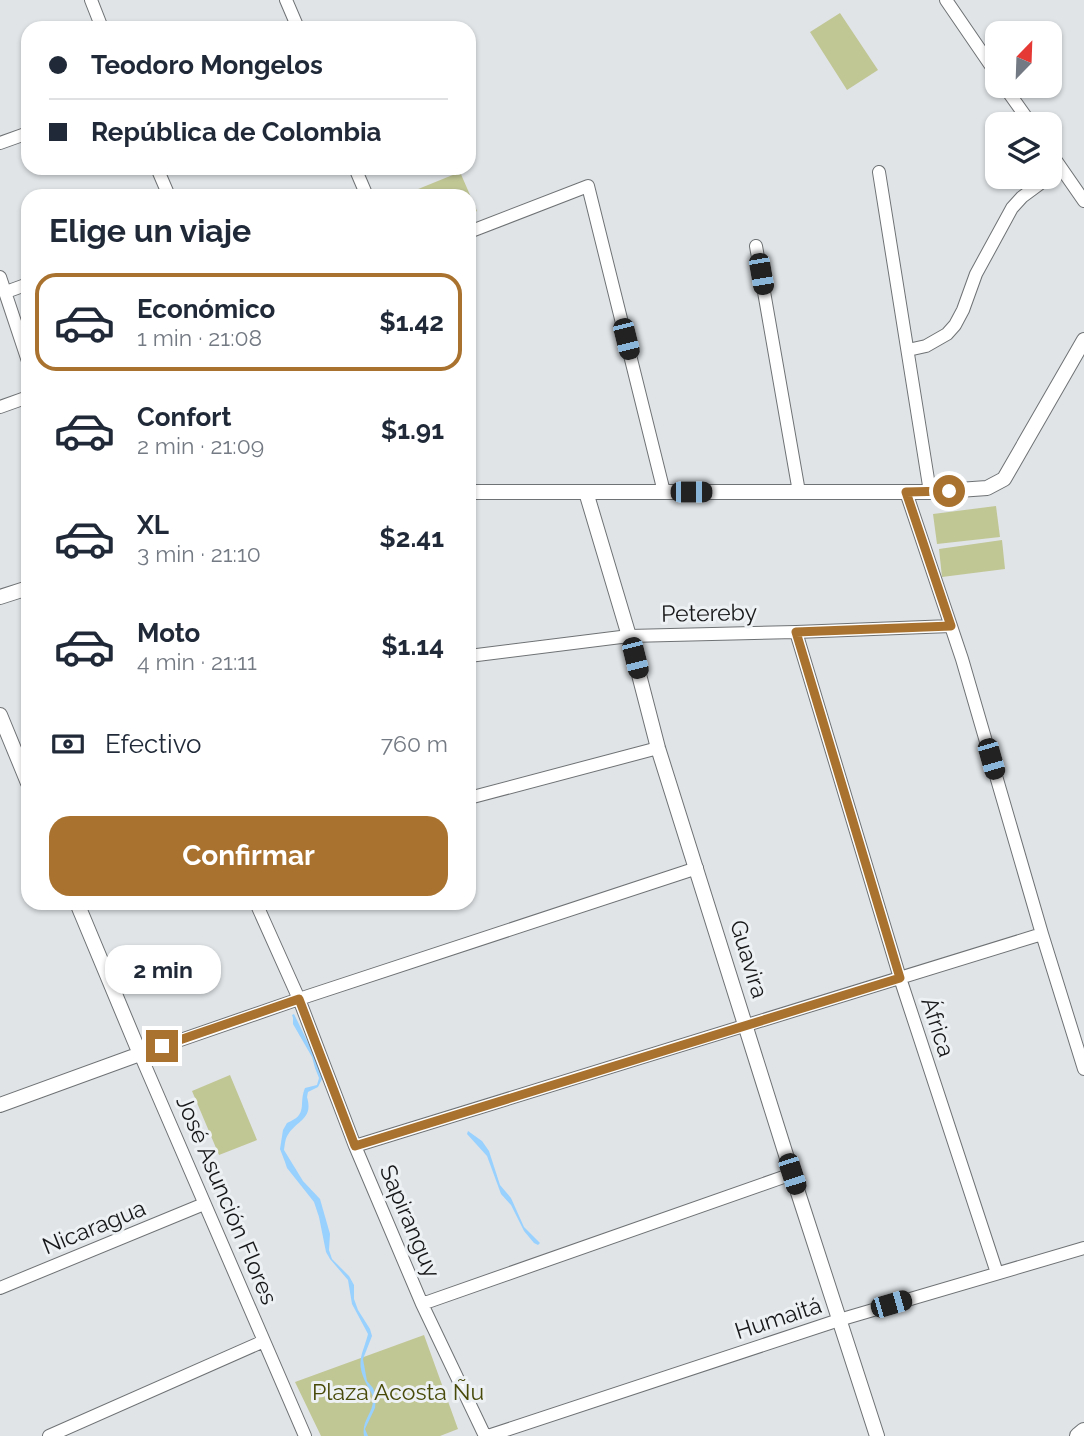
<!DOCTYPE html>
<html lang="es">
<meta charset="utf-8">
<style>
:root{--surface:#fff;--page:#f6f6f7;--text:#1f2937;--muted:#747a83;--line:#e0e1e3;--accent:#a9722e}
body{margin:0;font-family:Raleway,sans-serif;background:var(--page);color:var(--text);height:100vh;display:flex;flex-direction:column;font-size:26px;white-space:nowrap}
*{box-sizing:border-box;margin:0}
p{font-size:23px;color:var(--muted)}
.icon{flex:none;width:38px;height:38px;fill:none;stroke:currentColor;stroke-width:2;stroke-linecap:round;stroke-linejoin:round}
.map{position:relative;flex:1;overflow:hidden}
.panel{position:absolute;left:21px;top:189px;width:455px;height:721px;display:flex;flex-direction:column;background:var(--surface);border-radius:21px;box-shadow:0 2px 5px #0004}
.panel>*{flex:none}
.guide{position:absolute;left:21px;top:21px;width:455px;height:154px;border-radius:21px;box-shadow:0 2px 5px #0004;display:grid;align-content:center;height:154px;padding:0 28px;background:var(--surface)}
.needle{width:46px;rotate:23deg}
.tools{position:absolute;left:985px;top:21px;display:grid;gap:14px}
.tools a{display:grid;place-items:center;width:77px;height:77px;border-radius:14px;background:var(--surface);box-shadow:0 2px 5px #0004;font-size:35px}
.end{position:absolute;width:32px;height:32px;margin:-16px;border:9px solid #a9722e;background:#fff;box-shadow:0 0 0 4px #fff}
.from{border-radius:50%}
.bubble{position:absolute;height:49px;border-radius:21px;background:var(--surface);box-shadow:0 2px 5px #0004;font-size:23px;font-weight:700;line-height:49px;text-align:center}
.car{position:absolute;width:21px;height:42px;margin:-21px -10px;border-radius:9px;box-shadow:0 0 5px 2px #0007;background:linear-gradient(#222 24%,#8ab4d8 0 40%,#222 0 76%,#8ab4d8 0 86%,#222 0)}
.guide b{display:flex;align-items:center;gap:24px;height:66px;font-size:26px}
.guide b+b{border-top:2px solid var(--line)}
.guide i{width:18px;height:18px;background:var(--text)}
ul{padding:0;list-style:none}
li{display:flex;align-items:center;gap:21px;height:98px;margin:0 14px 10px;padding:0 14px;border:4px solid transparent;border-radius:21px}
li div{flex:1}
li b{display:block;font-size:26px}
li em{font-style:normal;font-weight:700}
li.selected{border-color:var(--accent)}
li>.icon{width:63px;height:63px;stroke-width:1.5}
h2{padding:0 28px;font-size:32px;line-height:84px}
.pay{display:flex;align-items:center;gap:18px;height:77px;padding:0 28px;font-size:26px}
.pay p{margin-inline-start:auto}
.button{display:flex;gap:14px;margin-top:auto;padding:14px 28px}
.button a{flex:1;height:80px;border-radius:21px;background:var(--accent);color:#fff;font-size:28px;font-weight:700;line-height:80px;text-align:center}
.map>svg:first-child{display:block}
</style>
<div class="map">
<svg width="1084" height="1436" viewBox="0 0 1084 1436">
<rect width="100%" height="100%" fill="#e0e4e7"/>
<!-- green -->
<path fill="#c1c695" d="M840 13 878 70 847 90 810 32Z
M460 172 477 211 469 215V196H401Z
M996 506 1000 537 937 544 933 514Z
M1002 540 1005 569 942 577 939 549Z
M230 1075 257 1140 219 1155 192 1091Z
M424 1335 458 1429 440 1436H321L295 1382Z"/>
<!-- water -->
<path fill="#98d0fe" d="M294 1014 318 1063 323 1077 318 1087 308 1092 307 1097C313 1118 300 1119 289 1133 285 1138 285 1144 284 1150L303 1181 320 1199 330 1234 329 1250 332 1259 349 1276 354 1285V1299L358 1310 370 1329 372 1336 363 1359 367 1381 373 1388 376 1397 375 1408 365 1429 368 1436H364C361 1420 374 1413 373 1398 372 1392 368 1388 366 1383 355 1361 363 1354 368 1334L352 1304 348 1280 330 1259 326 1252 319 1217 314 1202 287 1168 285 1162 280 1149 283 1130 287 1123C309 1114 298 1105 305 1088L317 1085 319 1078 315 1068 312 1057 293 1024V1018L292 1015Z
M468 1131 482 1141 489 1151 500 1185 511 1198 524 1227 540 1243 538 1245 534 1243 524 1231 511 1205 501 1194 487 1156 467 1134Z"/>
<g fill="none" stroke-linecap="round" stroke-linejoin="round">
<!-- minor casing -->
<g stroke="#6f7274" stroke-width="14">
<path id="minor" d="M91 0 102 28
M286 0 298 28
M946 0 998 76
M1004 86 1031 124
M0 143 28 133
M1050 152 1084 201
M157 168 169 196
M355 168 367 196
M879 172 930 492
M469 232 588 186 664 492
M756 246 799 492
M0 277 28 361
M6 292 28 284
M908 350 926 346 947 334 955 325 963 310 976 274 1012 208 1022 197 1049 177
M0 407 28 397
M906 492 962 659 1042 934 1084 1069
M796 632 900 978 997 1273
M469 656 629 636 796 632 951 626
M469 798 658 748
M256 903 299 999 355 1146 422 1304 485 1436
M355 1146 1042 934
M0 1288 204 1204
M422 1304 792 1174
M49 1436 264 1341
M305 1436 140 1054 299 999 697 868
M488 1436 839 1320 1084 1248"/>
</g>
<!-- tertiary casing -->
<g stroke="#6f7274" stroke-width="16">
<path id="tertiary" d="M469 492H930L987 488 1004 479 1084 340
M586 492 629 636 658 748 792 1174 877 1436
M0 597 28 588
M0 715 28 783
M0 1105 140 1054 77 903"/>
</g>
<!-- secondary casing -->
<g stroke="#6f7274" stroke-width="18">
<path id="secondary" d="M1078 1436 1084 1431"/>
</g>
<!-- minor -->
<use href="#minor" stroke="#fff" stroke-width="12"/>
<!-- tertiary -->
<use href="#tertiary" stroke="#fff" stroke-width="14"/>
<!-- secondary -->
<use href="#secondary" stroke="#fff" stroke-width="16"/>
</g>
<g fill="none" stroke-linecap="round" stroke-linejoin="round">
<!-- route -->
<path stroke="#a9722e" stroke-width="9" d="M162 1046 299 999 355 1146 900 978 796 632 951 626 906 492 949 491"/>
</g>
<g text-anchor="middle" stroke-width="6" stroke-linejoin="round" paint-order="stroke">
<!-- street labels -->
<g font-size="23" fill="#171819" stroke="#eef1f4">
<text transform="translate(709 613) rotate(-1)" y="8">Petereby</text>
<text transform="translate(749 959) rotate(73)" y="8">Guavira</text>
<text transform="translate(938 1027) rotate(72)" y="8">África</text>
<text transform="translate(227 1200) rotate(67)" y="8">José Asunción Flores</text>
<text transform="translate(410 1221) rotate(67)" y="8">Sapiranguy</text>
<text transform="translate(94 1227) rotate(-22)" y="8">Nicaragua</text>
<text transform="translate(778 1318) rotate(-18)" y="8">Humaitá</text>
</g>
<!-- park labels -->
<g font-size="23" fill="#474a08" stroke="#eef1f4">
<text x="398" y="1400">Plaza Acosta Ñu</text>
</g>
</g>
</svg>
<div class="tools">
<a><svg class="needle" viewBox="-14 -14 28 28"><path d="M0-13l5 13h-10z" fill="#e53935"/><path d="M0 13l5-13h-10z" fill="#747a83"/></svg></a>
<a><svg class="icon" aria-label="layers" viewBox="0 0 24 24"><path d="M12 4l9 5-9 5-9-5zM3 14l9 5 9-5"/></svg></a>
</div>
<i class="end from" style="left:949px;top:491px"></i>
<i class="end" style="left:162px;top:1046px"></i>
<div class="bubble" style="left:105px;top:945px;width:116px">2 min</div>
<i class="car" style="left:761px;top:274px;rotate:170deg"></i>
<i class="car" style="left:626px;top:339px;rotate:166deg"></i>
<i class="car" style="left:691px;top:492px;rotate:90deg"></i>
<i class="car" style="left:635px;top:658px;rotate:166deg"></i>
<i class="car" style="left:991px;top:759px;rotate:164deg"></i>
<i class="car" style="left:792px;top:1174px;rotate:162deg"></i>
<i class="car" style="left:891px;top:1304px;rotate:74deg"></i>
<div class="guide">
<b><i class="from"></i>Teodoro Mongelos</b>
<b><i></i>República de Colombia</b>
</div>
<section class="panel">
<h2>Elige un viaje</h2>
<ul>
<li class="selected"><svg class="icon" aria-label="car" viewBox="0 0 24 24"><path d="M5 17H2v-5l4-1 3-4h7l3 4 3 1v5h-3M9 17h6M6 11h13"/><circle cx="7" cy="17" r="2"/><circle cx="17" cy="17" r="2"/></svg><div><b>Económico</b><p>1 min · 21:08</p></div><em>$1.42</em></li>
<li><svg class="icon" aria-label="car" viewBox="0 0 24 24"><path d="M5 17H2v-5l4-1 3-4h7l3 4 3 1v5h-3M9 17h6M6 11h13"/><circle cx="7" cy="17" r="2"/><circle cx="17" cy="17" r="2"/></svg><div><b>Confort</b><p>2 min · 21:09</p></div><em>$1.91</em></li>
<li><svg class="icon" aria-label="car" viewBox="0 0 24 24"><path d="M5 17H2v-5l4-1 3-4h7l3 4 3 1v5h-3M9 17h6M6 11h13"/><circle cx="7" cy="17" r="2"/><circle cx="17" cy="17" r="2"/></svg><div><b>XL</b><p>3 min · 21:10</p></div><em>$2.41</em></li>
<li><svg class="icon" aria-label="car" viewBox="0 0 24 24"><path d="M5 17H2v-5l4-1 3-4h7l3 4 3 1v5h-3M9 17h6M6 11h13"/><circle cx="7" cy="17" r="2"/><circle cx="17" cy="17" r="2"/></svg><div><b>Moto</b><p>4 min · 21:11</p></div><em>$1.14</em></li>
</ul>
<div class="pay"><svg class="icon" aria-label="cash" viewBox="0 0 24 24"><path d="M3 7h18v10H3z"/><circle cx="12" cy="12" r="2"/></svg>Efectivo<p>760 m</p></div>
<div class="button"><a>Confirmar</a></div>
</section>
</div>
